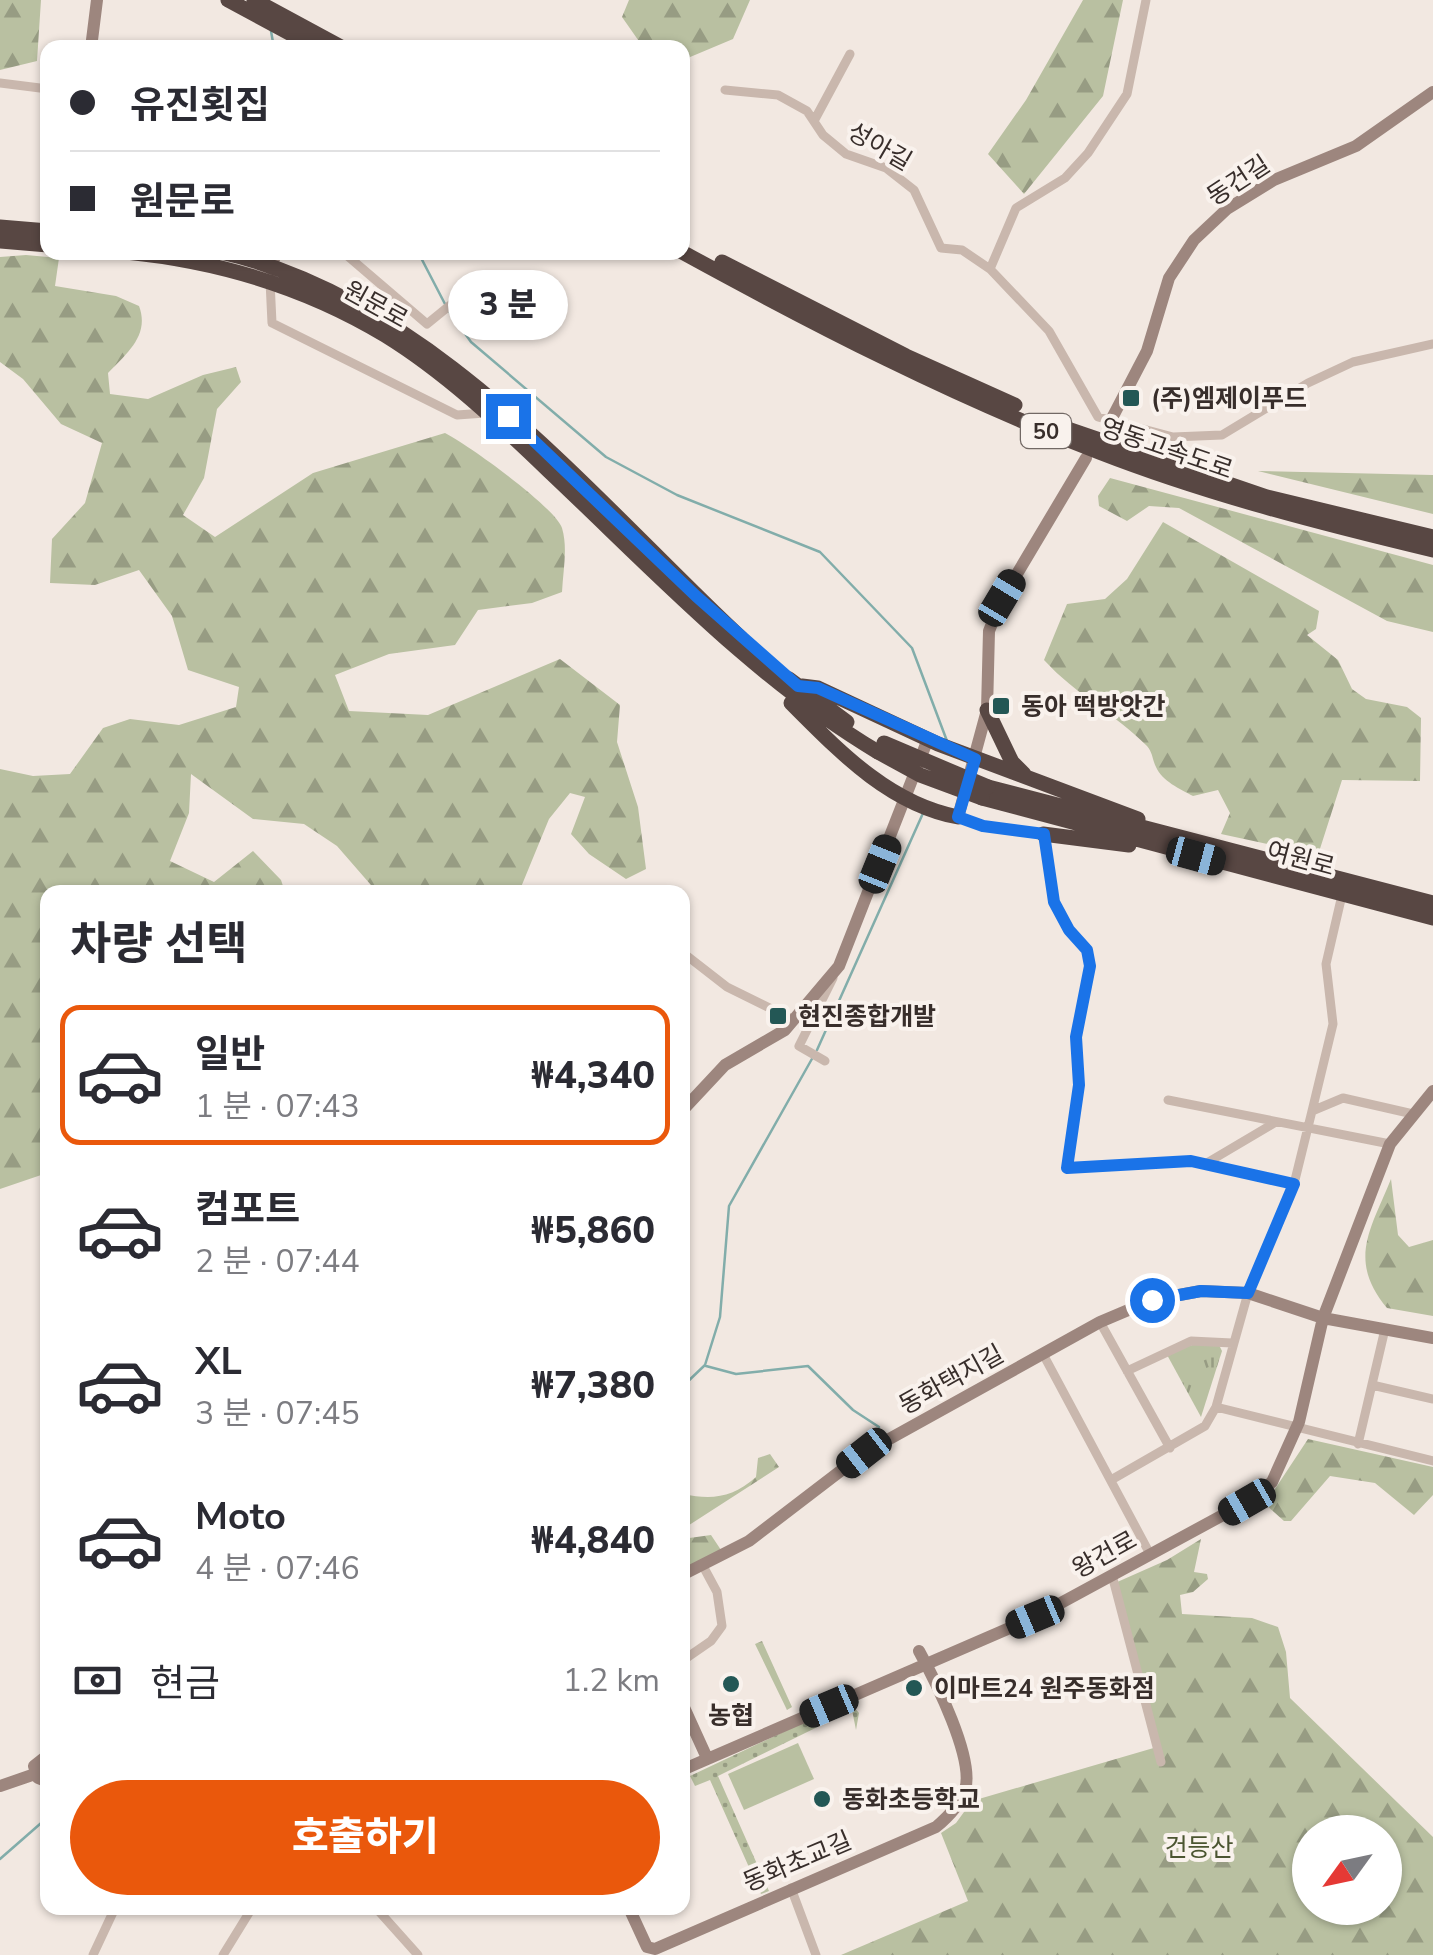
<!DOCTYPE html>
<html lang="ko">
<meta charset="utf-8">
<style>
:root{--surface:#fff;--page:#f7f7f7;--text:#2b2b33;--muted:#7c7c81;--line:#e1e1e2;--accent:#ea580c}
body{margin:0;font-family:"Nunito Sans","Noto Sans KR",sans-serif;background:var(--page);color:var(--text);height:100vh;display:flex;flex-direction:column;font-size:38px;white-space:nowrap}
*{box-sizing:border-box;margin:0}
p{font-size:32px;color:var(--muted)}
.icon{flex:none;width:55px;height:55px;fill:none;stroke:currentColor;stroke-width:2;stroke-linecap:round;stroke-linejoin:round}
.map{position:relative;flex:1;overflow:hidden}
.drawer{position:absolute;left:40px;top:885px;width:650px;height:1030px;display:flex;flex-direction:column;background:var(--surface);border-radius:20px;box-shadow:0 2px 8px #0004}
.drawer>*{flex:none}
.guide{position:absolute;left:40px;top:40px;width:650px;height:220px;border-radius:20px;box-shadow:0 2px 8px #0004;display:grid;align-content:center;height:220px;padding:0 30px;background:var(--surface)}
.needle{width:65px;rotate:237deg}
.tools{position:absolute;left:1292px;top:1815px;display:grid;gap:20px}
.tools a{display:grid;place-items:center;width:110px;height:110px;border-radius:50%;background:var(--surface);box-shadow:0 2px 8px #0004;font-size:50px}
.end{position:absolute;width:45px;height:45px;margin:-22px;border:12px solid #1a73e8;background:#fff;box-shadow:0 0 0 5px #fff}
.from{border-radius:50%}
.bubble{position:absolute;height:70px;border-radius:35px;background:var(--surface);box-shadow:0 2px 8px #0004;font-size:32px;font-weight:800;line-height:70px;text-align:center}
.car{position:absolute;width:30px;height:60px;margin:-30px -15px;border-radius:12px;box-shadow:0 0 8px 2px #0007;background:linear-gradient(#222 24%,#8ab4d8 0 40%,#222 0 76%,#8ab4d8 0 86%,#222 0)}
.guide b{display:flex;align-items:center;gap:35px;height:95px;font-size:38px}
.guide b+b{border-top:2px solid var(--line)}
.guide i{width:25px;height:25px;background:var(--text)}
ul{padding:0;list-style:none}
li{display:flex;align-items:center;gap:30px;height:140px;margin:0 20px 15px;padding:0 10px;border:5px solid transparent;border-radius:20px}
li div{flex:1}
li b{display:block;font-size:38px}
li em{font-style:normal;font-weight:800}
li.on{border-color:var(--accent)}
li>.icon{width:90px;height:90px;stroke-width:1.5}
h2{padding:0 30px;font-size:45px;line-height:120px}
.pay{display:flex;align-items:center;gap:25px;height:110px;padding:0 30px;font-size:38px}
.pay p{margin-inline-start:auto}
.button{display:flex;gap:20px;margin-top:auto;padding:20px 30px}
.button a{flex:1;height:115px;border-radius:60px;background:var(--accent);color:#fff;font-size:40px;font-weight:800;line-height:115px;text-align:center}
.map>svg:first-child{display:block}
</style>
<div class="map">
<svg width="1433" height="1955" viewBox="0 0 1433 1955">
<defs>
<pattern id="grass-dots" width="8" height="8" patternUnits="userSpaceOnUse" patternTransform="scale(2.5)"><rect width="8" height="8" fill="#b9c0a1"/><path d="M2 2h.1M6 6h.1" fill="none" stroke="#979c83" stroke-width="1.8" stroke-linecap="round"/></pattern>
<pattern id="forest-firs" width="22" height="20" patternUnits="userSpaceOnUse" patternTransform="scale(2.5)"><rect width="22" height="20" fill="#b9c0a1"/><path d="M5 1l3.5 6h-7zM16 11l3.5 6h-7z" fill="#979c83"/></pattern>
<pattern id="park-tufts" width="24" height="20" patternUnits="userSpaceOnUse" patternTransform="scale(2.5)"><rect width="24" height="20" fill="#b9c0a1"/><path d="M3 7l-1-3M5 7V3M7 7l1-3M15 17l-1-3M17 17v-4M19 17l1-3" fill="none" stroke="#979c83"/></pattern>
</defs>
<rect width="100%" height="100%" fill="#f2e8e1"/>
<!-- grass -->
<path fill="url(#grass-dots)" d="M849 1701 859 1713 856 1730 852 1710 718 1776 769 1891 761 1894 710 1780 695 1786 690 1776Z"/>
<!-- forest -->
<path fill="url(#forest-firs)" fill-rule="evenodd" d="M0 0H41L37 61 0 70Z
M629 0H750L733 39 683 60 682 48 643 47 622 17Z
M1083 0H1123L1103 96 1024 194 988 154 1026 100Z
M26 255 59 258 55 286 116 296 139 306C150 335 127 353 108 373L110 394 148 399 203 375 236 367 241 382 217 409 204 478 183 515 215 537 313 473 445 433C467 444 555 507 562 528 568 548 563 571 562 592L532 603 478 610 455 645 389 654 335 675 349 711 428 715 560 659 620 705 617 742 638 807 646 869 626 879 589 854 571 834 585 797 570 793 549 819 519 892H377L337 846 304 824 253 819 191 774 189 813 170 861 214 882 253 851 281 880 285 892H48L47 1173 0 1189V769L33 776 70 774 103 728 130 719 179 725 236 707 239 687 188 670 172 616 139 570 95 585 50 583 52 539 85 503 102 443 61 424 23 379 0 362V257Z
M1258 471 1433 475V514Z
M1110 478 1433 565V632L1387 621 1179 508 1149 506 1127 521 1099 506 1098 496Z
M1163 522 1319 611 1316 629 1307 635 1338 660 1352 689 1366 699 1407 707 1421 718 1420 781 1342 780 1318 855 1221 834 1230 813 1218 790 1193 796C1180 789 1162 781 1156 767 1152 759 1153 753 1147 746 1114 713 1076 695 1044 660L1067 604 1105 599 1127 579Z
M1391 1179 1398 1235 1409 1247 1433 1240V1316L1387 1308C1347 1260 1371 1229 1391 1179Z
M1308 1439 1433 1467V1495L1414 1515 1375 1483 1330 1476 1291 1521H1284L1265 1504Z
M770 1454 779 1467 683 1529V1494C712 1500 732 1498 756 1477L758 1458Z
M711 1535 723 1553 683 1569 682 1539Z
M1201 1539 1194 1572 1207 1574 1208 1579 1193 1592 1180 1595 1182 1614 1252 1618 1278 1627 1286 1652 1290 1698 1433 1837V1955H841L968 1901 941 1833 956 1823 972 1801 1157 1747 1115 1583 1167 1560ZM1310 1832H1385V1908H1310Z
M762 1641 792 1707 787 1710 755 1644Z"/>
<!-- park -->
<path fill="url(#park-tufts)" d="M1199 1343 1219 1345 1222 1351 1201 1417 1166 1353Z"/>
<!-- garden -->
<path fill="#b9c0a1" d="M798 1743 814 1779 744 1810 728 1774Z"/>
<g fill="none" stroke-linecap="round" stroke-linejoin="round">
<!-- stream -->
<path stroke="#82adaa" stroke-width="2.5" d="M271 31 274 48
M418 252 445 304
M449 311 471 342 606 457 677 495 820 552 912 648 947 741
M817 1050 924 811
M706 1366 736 1374 808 1366 853 1410 879 1427
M682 1387 705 1365 720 1317 729 1206 813 1057
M0 1859 48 1817"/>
<!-- street -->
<path stroke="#c9b7ad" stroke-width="9" d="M0 83 48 89
M725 90 778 95 807 111 823 135 846 154 886 168 914 190 941 248 962 250 990 269 1049 331 1098 417 1173 437 1222 435 1308 383 1353 362 1433 344
M814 121 850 54
M343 252 427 324 454 302
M990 269 1016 208 1065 178 1088 153 1127 94 1146 0
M270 281 272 323 457 415 485 413
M958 817 983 826 1043 834 1054 902 1069 930 1087 950 1091 966 1076 1037 1079 1085 1067 1168 1191 1161 1294 1184
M682 952 727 987 794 1020
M825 1061 799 1046 833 978
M1168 1100 1390 1144
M1312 1111 1343 1098 1413 1114
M1205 1164 1276 1122
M1100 1322 1170 1448
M1043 1354 1150 1554
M1127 1371 1191 1341 1232 1343
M1372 1385 1433 1399
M1216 1407 1433 1461
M1358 1444 1385 1329
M1111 1480 1205 1426 1216 1407 1248 1293 1294 1184 1312 1111 1333 1024 1326 964 1342 895
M1112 1575 1161 1762
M682 1661 711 1641 722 1626 717 1592 703 1566
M791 1888 816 1955
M376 1908 418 1955
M93 1955 115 1908
M223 1955 252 1908"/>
<!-- secondary -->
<path stroke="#9d867e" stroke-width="12" d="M91 48 97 0
M270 268 277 252
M1110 422 1147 351 1169 278 1194 240 1227 209 1274 180 1356 146 1433 92
M958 817 987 710 989 631 1002 599 1086 458
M682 1111 725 1065 785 1030 839 966 928 739
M682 1575 749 1541 864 1453 1100 1322 1152 1300 1201 1291 1248 1293 1323 1318 1433 1338
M682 1703 707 1758
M48 1755 34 1766 38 1778 48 1782
M682 1770 1035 1617 1247 1502 1272 1482 1299 1422 1323 1318 1390 1144 1433 1091
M0 1786 35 1774
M288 1908H319
M629 1908 647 1947 655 1949 936 1827C948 1817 960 1805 965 1790 975 1759 935 1680 919 1651"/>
<!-- highway -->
<path stroke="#584743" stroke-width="15" d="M228 0 317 48
M254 0 343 48
M0 227 48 231
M0 241 48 245
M126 252C218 261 305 287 385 335 445 372 498 422 549 471 654 570 754 678 878 752
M221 252C433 300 589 496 741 638
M682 252C817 326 955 397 1099 452 1207 494 1320 523 1433 550
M722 262 906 356 1015 405
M1068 429 1267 497 1433 537
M789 679 847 722
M802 686 818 688 938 744 1138 819
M791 703C839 751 889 804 958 817
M987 710 1012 762 1024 774
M988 787 1433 903
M982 798 1433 918
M1043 834 1129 845"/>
<!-- highway-bridge -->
<path stroke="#584743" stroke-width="15" d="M884 743 988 787
M878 752 920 775 982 798"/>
</g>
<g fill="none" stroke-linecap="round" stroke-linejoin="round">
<!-- route -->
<path stroke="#1a73e8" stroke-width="12" d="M508 416 696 596 798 686 818 688 975 759 958 817 983 826 1044 834 1054 902 1069 930 1087 950 1090 966 1076 1037 1079 1085 1067 1168 1191 1161 1294 1184 1248 1293 1201 1291 1152 1300"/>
</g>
<!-- markers -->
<g fill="#235755" stroke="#f9f2ed" stroke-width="4">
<rect x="1121" y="388" width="20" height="20" rx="5"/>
<rect x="991" y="696" width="20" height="20" rx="5"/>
<rect x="768" y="1006" width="20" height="20" rx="5"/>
<circle cx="731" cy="1684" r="10"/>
<circle cx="914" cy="1688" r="10"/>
<circle cx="822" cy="1799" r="10"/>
</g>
<g text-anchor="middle" stroke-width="8" stroke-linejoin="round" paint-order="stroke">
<!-- shield labels -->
<rect fill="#f9f2ed" stroke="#726965" stroke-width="2.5" x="1021" y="414" width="50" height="34" rx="8"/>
<g font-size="22" font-weight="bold" fill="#382e2b">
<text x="1046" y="439">50</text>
</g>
<!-- street labels -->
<g font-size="25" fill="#382e2b" stroke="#f9f2ed">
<text transform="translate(880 146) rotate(30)" y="9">성아길</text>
<text transform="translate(1238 180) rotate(-33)" y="9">동건길</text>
<text transform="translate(376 304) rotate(29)" y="9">원문로</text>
<text transform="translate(1167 448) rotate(19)" y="9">영동고속도로</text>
<text transform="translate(1301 858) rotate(15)" y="9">여원로</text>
<text transform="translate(951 1379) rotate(-29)" y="9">동화택지길</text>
<text transform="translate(1104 1554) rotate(-29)" y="9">왕건로</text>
<text transform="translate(797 1861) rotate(-23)" y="9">동화초교길</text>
</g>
<!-- poi labels -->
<g font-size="25" font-weight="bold" fill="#382e2b" stroke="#f9f2ed" text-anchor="start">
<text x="1151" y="407">(주)엠제이푸드</text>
<text x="1021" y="715">동아 떡방앗간</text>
<text x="798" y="1025">현진종합개발</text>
<text x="934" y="1697">이마트24 원주동화점</text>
<text x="731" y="1724" text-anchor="middle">농협</text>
<text x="842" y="1808">동화초등학교</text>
</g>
<!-- park labels -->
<g font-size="25" fill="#4b5531" stroke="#f9f2ed">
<text x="1199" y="1856">건등산</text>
</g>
</g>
</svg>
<div class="tools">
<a><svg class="needle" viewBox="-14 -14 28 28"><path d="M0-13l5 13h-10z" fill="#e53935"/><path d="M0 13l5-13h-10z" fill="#7c7c81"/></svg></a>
</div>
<i class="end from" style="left:1152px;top:1300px"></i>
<i class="end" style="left:508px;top:416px"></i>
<div class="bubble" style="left:448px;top:270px;width:120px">3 분</div>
<i class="car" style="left:1002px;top:598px;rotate:31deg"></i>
<i class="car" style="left:1196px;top:856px;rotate:105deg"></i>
<i class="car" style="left:880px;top:864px;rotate:22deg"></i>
<i class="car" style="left:864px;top:1453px;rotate:232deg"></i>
<i class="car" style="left:1247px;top:1502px;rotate:240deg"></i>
<i class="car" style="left:1035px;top:1617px;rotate:247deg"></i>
<i class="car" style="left:829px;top:1706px;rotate:247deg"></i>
<div class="guide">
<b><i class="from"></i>유진횟집</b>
<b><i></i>원문로</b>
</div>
<section class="drawer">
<h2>차량 선택</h2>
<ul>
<li class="on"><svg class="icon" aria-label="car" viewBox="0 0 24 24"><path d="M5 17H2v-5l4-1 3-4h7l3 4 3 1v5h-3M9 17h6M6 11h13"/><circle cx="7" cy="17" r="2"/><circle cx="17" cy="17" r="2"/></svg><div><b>일반</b><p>1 분 · 07:43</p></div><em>₩4,340</em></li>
<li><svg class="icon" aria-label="car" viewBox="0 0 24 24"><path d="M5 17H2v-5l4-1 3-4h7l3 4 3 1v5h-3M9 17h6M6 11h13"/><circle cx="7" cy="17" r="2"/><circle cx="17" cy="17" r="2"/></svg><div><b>컴포트</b><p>2 분 · 07:44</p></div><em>₩5,860</em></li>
<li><svg class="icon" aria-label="car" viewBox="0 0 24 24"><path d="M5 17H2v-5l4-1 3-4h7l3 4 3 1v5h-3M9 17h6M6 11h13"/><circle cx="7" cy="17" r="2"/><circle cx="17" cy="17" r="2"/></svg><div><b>XL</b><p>3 분 · 07:45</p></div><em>₩7,380</em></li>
<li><svg class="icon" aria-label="car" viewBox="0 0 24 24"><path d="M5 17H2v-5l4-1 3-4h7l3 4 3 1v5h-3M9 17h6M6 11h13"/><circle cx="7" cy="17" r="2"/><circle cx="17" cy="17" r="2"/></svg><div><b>Moto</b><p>4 분 · 07:46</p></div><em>₩4,840</em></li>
</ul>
<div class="pay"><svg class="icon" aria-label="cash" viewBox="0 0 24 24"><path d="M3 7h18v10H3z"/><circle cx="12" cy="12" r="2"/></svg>현금<p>1.2 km</p></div>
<div class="button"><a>호출하기</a></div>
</section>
</div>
